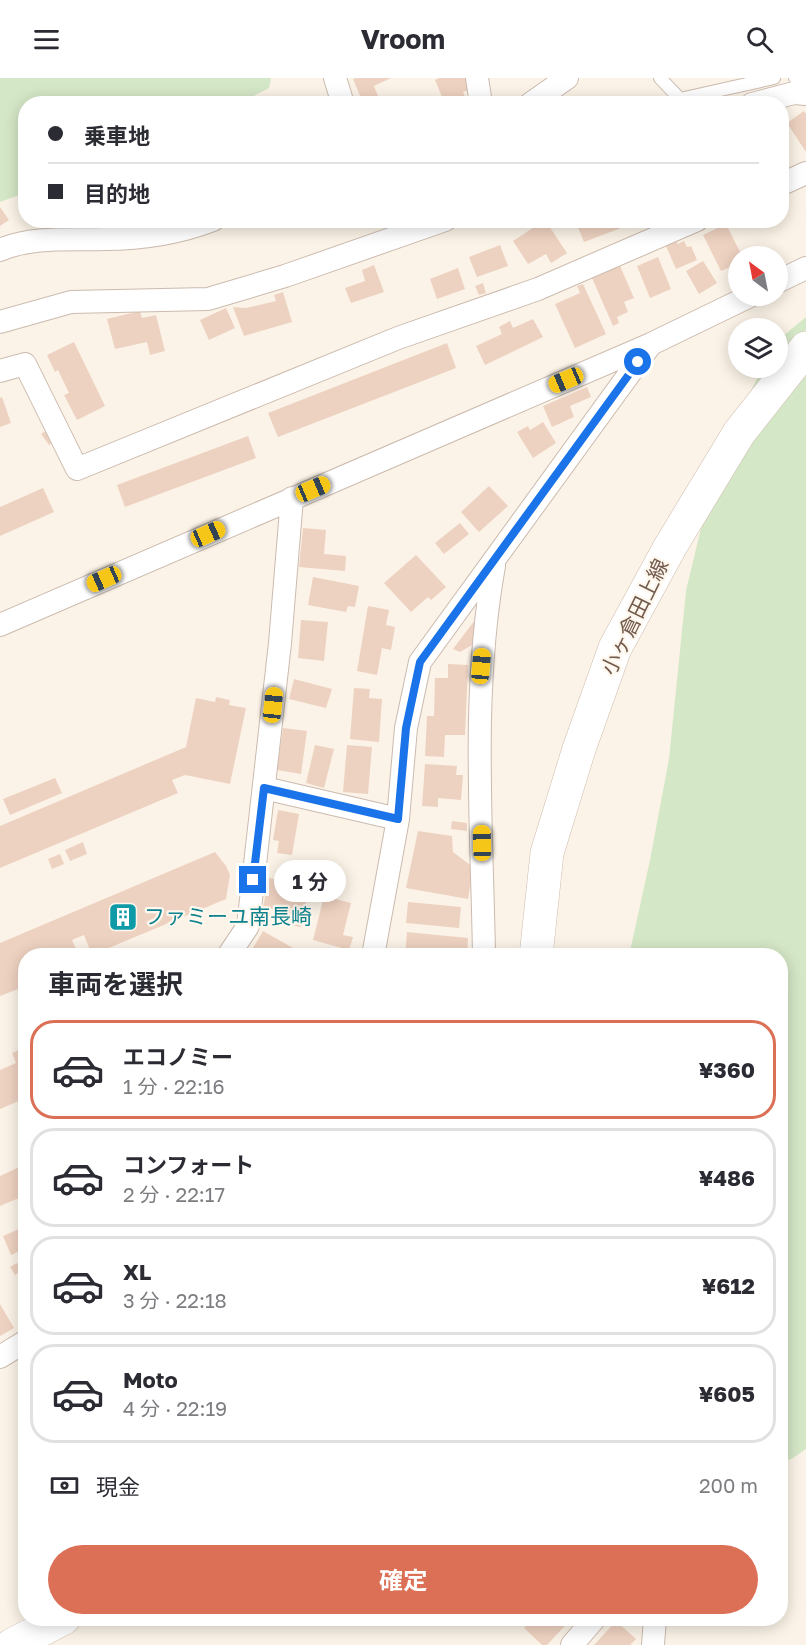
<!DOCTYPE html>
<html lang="ja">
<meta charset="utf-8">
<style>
:root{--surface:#fff;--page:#f2f2f3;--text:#2b2b33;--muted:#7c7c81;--line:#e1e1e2;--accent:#db7056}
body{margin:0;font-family:"Golos Text","Noto Sans JP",sans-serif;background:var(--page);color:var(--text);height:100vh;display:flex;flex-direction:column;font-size:22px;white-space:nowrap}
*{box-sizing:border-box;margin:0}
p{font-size:20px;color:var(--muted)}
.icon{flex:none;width:33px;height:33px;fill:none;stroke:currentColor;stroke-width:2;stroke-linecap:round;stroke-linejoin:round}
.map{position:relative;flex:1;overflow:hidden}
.side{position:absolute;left:18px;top:870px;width:770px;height:678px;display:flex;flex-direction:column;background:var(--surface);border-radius:24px;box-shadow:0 3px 15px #0003}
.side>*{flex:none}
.guide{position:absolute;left:18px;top:18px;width:771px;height:132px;border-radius:24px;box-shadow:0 3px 15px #0003;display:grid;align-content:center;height:132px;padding:0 30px;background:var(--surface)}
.needle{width:39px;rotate:328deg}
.fabs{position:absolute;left:728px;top:168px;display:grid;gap:12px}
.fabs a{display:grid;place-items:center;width:60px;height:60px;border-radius:50%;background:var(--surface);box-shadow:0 3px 15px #0003;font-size:30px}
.end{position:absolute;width:27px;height:27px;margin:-14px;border:8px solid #1a73e8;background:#fff;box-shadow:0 0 0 3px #fff}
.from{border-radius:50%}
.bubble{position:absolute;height:42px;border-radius:21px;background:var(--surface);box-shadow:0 3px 15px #0003;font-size:20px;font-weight:700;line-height:42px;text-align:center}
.car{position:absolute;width:18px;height:36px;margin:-18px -9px;border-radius:8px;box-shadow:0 0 4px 2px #0007;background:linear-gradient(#f5c518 24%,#345 0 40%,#f5c518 0 76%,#345 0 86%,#f5c518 0)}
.guide b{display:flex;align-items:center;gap:21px;height:57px;font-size:22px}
.guide b+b{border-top:2px solid var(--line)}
.guide i{width:15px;height:15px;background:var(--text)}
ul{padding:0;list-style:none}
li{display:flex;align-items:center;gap:18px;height:99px;margin:0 12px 9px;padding:0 18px;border:3px solid var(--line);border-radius:24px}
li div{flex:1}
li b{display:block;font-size:22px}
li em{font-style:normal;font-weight:700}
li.active{border-color:var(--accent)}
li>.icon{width:54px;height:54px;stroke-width:1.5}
h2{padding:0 30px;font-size:27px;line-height:72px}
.pay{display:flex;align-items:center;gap:15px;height:66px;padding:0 30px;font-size:22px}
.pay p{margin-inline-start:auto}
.primary-button{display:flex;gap:12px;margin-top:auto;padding:12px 30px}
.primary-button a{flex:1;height:69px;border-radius:36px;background:var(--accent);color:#fff;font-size:24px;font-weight:700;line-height:69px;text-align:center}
header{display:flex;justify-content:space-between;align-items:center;height:78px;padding:0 30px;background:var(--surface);font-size:27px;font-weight:700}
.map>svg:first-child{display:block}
</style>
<header><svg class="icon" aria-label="menu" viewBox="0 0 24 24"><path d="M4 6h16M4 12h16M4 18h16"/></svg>Vroom<svg class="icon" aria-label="search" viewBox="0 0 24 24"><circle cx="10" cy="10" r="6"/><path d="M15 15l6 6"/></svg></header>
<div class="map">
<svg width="806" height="1567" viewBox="0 0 806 1567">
<rect width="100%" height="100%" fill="#fbf3e7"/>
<!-- green -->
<path fill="#d4e7c6" d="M0 0H271L269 10 240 25 26 26 25 115 0 124Z
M806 239V1371L793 1380 780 1386V878H629L650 782 669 681 686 513 717 383 762 290H777V263Z"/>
<!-- building -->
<path fill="#eed2c1" d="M356 0H391L374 8 378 18 363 25 353 1Z
M439 0H467L471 11 463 14 467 23 461 26H445L435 2Z
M804 33 806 36V74L787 45Z
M0 129 9 142 0 148Z
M545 142 567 175 551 185 546 176 528 186 513 163Z
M575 142H633L634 145 584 164Z
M726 146 742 178H738V193L733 196 730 189 721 193 703 157Z
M676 163 678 166 684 163 687 169 691 168 697 182 676 191 666 168Z
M500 167 508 188 477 199 469 179Z
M658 179 671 211 650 220 637 188Z
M703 183 717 205 699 216 686 193Z
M374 187 384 214 351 225 345 210 365 203 362 192Z
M620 188 634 220 624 224 628 234 617 239 619 245 613 248 592 200Z
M458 190 465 211 437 221 430 201Z
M483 205 486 215 479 217 475 208Z
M583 206 606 256 575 270 555 226 580 215 577 208Z
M283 214 292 244 244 258 233 229 246 230 276 223 274 217Z
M226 230 235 250 209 262 200 242Z
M140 233 142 240 156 237 165 273 150 277 147 264 115 271 107 241Z
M533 241 543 259 485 287 476 268 502 256 499 249 510 243 513 250Z
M74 264 105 328 77 342 64 317 69 315 58 292 55 294 47 277Z
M447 265 456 290 278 359 268 335Z
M587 309 591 319 570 328 574 339 552 349 543 328Z
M2 319 11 345 0 349V320Z
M543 344 556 365 533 380 517 354 528 348 530 352Z
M47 352 56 362 49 367 41 356Z
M248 358 256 380 125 429 117 407Z
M489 408 508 428 479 454 461 434Z
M43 410 54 434 0 458V429Z
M460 445 469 456 444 476 435 465Z
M303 450 326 452 324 476 346 478 345 493 299 489Z
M416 477 446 509 431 522 428 519 411 534 384 505Z
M313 499 359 508 355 529 348 528 346 534 308 527Z
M368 528 389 532 386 547 395 549 391 572 382 570 377 597 357 593Z
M301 542 328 544 324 583 298 580Z
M475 542 479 546 474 566 460 574 453 571Z
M448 586 468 587 465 657H445L444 679 425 678 427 638H434L435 600H448Z
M294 601 332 611 326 630 289 621Z
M354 610 370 611 369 620 382 621 379 664 350 661Z
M216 619 230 622 229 627 246 630 230 706 185 697 172 702 178 715 0 790V748L186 669 196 620 215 624Z
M283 650 307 653 301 696 277 692Z
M315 667 334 671 324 710 306 705Z
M347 667 372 669 368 716 343 714Z
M425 686 457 688 456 697H463L461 722 438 720V729L422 728Z
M55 700 62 715 10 737 3 721Z
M278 732 299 736 292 777 277 775 279 763 273 762Z
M452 743 467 745V753L451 751Z
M418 753 452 758 453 774 473 789 468 821 406 810Z
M83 764 87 776 70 783 65 772Z
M215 774 226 788 230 797 226 821 92 877 84 857 72 862 79 878H26V908L0 918V865Z
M60 776 64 786 52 791 48 781Z
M269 800 309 808 301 849 284 846 286 834 263 829Z
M324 818 351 825 343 857 353 859 349 872 313 862Z
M408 824 461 829 459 850 406 845Z
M263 853 293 870 288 878H248Z
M407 854 468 860 467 878 405 877Z
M26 969V1020L0 1031V992L16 985 12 975Z
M26 1086V1117L0 1128V1098Z
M26 1148V1170L11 1177 3 1158Z
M17 1185 21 1193 15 1197 10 1189Z
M0 1226 14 1250 0 1258Z
M533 1540H572L547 1567H542L524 1550Z
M616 1543 636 1561 630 1567H594Z"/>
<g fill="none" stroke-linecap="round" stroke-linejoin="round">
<!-- service casing -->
<g stroke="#ccbaae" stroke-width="14">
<path id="service" d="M660 0 680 21 774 0
M795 0 806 1"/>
</g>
<!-- minor casing -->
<g stroke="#ccbaae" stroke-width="24">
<path id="minor" d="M335 0 343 26
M477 0 481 26
M530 26 567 0
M752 26 794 15 806 16
M782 106 806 95
M0 172C32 158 70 162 105 161 141 161 179 155 213 142
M777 204 806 190
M0 244 71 224 208 221 285 198 445 142
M0 293 25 286 77 391 398 260 538 211 697 142
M0 547 651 266 750 218
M264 710 398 741
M228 878 248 848 280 565 292 420
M373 878 398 741 406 650 420 584 651 266
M484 878C482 748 471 616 494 488
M0 1279 26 1263
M572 1567 595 1540
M653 1567 655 1540"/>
</g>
<!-- secondary casing -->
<g stroke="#d0bcae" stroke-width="34">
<path id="secondary" d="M536 878 547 775 579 671 615 570 670 469 739 355 806 270
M12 1567 64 1540"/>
</g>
<!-- service -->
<use href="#service" stroke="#fff" stroke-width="12"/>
<!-- minor -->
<use href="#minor" stroke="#fff" stroke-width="22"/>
<!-- secondary -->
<use href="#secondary" stroke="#fff" stroke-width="33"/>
</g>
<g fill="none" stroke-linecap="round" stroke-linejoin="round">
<!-- route -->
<path stroke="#1a73e8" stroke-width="8" d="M253 802 264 710 398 741 406 650 420 584 638 284"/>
</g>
<!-- icons -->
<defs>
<g id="building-square" transform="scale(1.5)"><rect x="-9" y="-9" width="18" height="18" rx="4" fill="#0f9aa8" stroke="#fef7ed"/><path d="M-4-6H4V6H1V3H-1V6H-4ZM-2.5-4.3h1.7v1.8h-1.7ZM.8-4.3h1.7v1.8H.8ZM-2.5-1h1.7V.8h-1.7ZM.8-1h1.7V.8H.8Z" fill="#fff"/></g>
</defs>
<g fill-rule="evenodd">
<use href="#building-square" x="123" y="839"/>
</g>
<g text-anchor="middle" stroke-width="4.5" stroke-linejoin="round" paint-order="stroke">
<!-- street labels -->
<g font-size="21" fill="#725a4d" stroke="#fef7ed">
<text transform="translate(635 539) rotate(-64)" y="7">小ヶ倉田上線</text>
</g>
<!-- culture labels -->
<g font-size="21" fill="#0d838f" stroke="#fef7ed" text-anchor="start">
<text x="144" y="846">ファミーユ南長崎</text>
</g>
</g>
</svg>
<div class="fabs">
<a><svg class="needle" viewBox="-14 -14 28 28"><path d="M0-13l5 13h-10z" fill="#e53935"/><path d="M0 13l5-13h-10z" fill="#7c7c81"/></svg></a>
<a><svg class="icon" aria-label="layers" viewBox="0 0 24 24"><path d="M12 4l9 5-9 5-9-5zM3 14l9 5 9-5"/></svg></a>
</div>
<i class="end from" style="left:638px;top:284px"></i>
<i class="end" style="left:253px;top:802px"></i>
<div class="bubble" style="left:274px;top:782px;width:72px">1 分</div>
<i class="car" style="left:566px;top:302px;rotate:247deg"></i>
<i class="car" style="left:313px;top:411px;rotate:67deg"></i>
<i class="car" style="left:208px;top:456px;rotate:66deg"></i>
<i class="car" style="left:104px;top:501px;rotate:246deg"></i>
<i class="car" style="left:481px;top:588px;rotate:5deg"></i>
<i class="car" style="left:273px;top:627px;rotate:6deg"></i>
<i class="car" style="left:482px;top:765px;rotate:359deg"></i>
<div class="guide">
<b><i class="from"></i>乗車地</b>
<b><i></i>目的地</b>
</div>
<section class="side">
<h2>車両を選択</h2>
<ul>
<li class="active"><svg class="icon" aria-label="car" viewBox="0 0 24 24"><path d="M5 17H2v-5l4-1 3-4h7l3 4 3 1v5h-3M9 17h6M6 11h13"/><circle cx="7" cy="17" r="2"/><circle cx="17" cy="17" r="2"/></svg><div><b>エコノミー</b><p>1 分 · 22:16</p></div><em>¥360</em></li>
<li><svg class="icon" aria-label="car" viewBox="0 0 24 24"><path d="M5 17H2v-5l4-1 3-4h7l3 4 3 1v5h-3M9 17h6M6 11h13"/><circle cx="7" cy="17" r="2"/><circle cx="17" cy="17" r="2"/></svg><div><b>コンフォート</b><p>2 分 · 22:17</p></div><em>¥486</em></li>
<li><svg class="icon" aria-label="car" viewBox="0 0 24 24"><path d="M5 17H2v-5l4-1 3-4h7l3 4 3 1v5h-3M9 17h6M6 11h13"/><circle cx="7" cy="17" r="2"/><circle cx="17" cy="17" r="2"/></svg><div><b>XL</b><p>3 分 · 22:18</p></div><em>¥612</em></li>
<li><svg class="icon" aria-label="car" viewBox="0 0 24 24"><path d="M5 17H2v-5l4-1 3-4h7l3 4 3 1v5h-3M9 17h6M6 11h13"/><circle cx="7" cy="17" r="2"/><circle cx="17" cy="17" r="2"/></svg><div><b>Moto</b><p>4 分 · 22:19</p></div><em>¥605</em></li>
</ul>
<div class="pay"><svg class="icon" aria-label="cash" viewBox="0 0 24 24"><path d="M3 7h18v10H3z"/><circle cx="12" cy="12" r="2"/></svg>現金<p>200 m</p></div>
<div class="primary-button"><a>確定</a></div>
</section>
</div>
